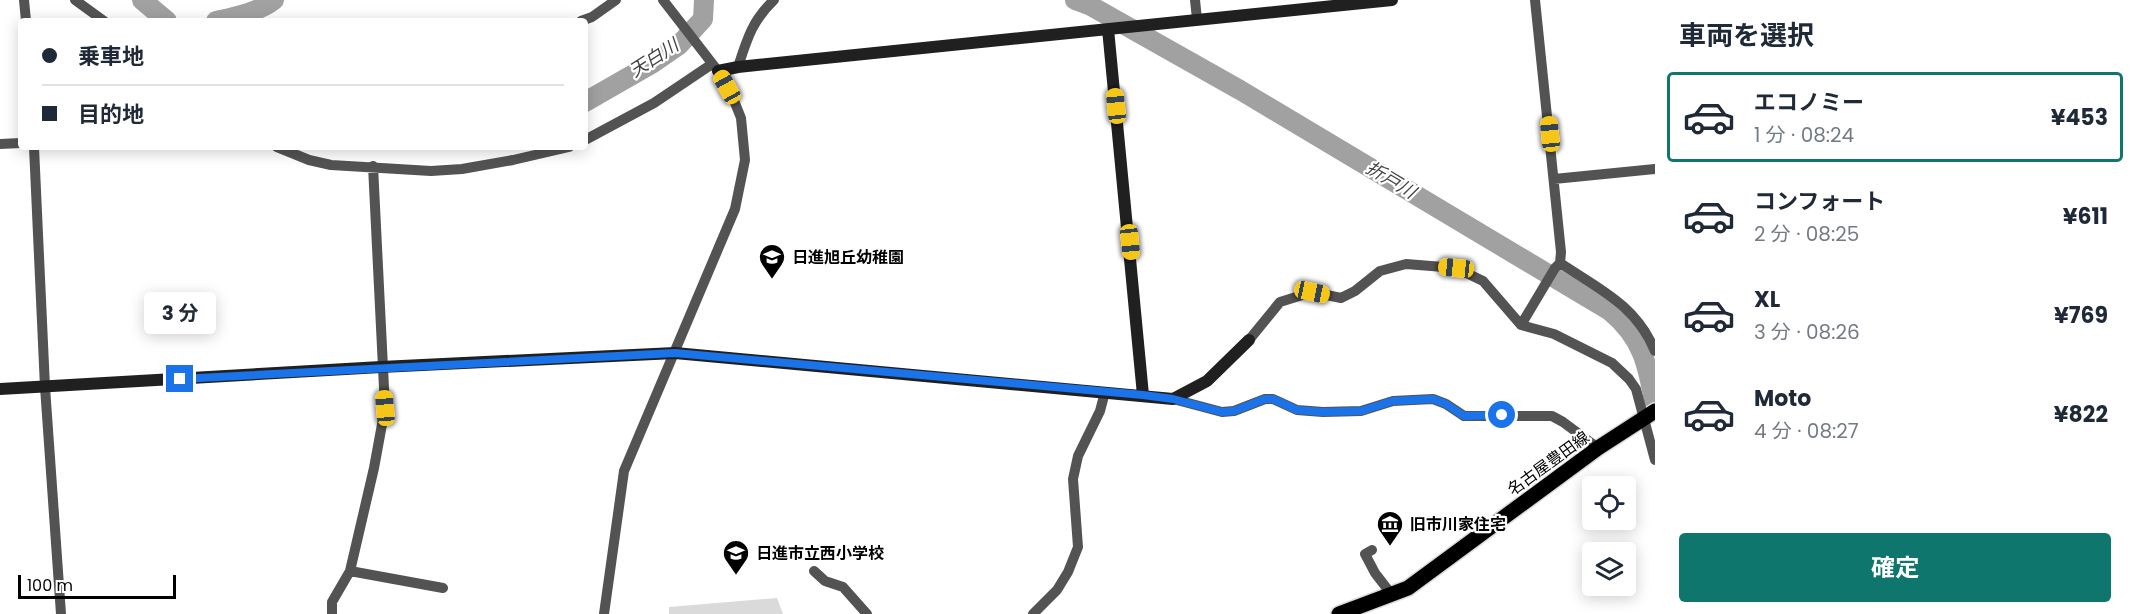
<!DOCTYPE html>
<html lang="ja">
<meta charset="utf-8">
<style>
:root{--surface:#fff;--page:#f6f6f7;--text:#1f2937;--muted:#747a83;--line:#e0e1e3;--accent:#0f766e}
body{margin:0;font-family:Poppins,"Noto Sans JP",sans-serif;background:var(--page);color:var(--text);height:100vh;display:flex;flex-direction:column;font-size:22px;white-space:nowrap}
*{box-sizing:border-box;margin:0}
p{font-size:20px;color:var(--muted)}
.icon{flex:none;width:33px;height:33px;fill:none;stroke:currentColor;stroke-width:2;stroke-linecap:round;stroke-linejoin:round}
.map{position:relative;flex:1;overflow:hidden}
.sheet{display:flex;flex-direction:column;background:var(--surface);width:480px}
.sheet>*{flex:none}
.guide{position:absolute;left:18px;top:18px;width:570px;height:132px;border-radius:6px;box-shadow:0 3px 15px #0003;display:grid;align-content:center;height:132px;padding:0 24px;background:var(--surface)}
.fabs{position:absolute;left:1582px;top:476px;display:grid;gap:12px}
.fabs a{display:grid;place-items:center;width:54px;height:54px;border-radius:6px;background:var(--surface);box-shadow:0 3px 15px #0003;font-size:30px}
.scale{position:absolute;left:18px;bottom:15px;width:158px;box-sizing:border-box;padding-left:6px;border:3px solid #000;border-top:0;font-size:16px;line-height:21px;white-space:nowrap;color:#000;-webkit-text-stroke:4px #fff;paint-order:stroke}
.end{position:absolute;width:27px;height:27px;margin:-14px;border:8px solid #1a73e8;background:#fff;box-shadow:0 0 0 3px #fff}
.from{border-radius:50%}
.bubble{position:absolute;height:42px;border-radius:6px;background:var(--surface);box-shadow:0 3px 15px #0003;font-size:20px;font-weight:700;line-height:42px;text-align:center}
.car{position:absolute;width:18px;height:36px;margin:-18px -9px;border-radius:8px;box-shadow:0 0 4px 2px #0007;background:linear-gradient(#f5c518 24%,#345 0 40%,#f5c518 0 76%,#345 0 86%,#f5c518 0)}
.guide b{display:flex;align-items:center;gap:21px;height:57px;font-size:22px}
.guide b+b{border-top:2px solid var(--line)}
.guide i{width:15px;height:15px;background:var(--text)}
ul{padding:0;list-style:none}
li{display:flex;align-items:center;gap:18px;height:90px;margin:0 12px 9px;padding:0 12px;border:3px solid transparent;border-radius:6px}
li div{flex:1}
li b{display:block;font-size:22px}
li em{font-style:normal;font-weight:700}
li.active{border-color:var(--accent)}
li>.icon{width:54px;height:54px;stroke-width:1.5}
h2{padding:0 24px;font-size:27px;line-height:72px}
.cta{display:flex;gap:12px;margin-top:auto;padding:12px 24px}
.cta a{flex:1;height:69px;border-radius:6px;background:var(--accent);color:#fff;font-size:24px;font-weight:700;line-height:69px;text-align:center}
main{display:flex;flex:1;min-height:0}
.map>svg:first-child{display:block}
</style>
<main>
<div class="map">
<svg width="1655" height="614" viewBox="0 0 1655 614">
<rect width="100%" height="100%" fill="#fff"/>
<!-- green -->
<path fill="#dadada" d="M777 598 783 614H669V607Z"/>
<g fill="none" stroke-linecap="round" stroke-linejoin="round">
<!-- river -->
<path stroke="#a1a1a1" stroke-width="20" d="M142 0 167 21
M1075 0 1091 6 1240 90 1610 311C1643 338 1648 366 1655 406
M216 21C234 17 259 12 274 0
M585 102 653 63 679 45 703 19 704 0"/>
<!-- primary casing -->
<g stroke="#dbdbdb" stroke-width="18">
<path id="primary" d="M1339 614 1408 588 1598 448 1655 411"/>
</g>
<!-- street -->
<path stroke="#535353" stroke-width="10" d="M24 0 26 21
M75 0 104 21
M1195 0 1197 19
M581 21 592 17 616 0
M738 67C747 39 752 21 774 0
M585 140 654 103 712 64
M0 144 21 143
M34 147 45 387 61 614
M277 147 309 160 331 165 431 171 462 169 513 160 569 147
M1554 179 1655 169
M1560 263C1599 289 1636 305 1655 351
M1521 325 1555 268 1560 263 1561 252 1535 0
M1249 340 1280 302 1312 292 1341 298 1355 291 1380 271 1406 264 1456 268 1483 281 1521 325 1554 334 1612 363 1629 379 1636 389 1655 460
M1173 399 1222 412 1234 411 1265 399H1273L1297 410 1323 412 1361 411 1393 401 1433 399 1446 404 1464 416H1552L1563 422 1598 448
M1372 550 1365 554 1375 573 1392 595
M350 571 443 588
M814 571 825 581 843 587 867 614
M332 614V602L350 571 374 468 385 408 373 166
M604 614 624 471 735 209 745 160 741 118 735 103 718 71 663 0
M1033 614 1057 590 1068 572 1078 547 1073 479 1078 456 1100 411 1105 392"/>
<!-- secondary -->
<path stroke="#202020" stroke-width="12" d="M1108 29 1143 395
M718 71 738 67 1392 0
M0 389 381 367 675 353 1173 399 1207 381 1249 340"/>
<!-- primary -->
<use href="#primary" stroke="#000" stroke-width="15"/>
</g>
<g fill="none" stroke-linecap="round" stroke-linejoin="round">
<!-- route -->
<path stroke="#1a73e8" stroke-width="8" d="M180 379 675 353 1143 395 1173 399 1222 412 1234 411 1265 399H1273L1297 410 1323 412 1361 411 1393 401 1433 399 1446 404 1464 416 1502 415"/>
</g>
<!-- icons -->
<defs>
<g id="school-pin" transform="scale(1.35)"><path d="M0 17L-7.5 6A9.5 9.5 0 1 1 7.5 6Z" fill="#000" stroke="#fff"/><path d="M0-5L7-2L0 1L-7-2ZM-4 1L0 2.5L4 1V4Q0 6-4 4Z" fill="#fff"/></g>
<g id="museum-pin" transform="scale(1.35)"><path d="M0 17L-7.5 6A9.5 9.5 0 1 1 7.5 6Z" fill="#000" stroke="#fff"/><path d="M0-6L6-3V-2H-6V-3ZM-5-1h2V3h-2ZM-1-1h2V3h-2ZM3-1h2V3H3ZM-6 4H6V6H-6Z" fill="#fff"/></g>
</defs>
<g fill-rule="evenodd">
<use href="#school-pin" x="772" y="257"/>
<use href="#museum-pin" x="1390" y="524"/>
<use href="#school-pin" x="736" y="553"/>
</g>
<g text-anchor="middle" stroke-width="4.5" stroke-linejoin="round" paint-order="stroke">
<!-- poi labels -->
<g font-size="16" font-weight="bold" fill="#000" stroke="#fff" text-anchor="start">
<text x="792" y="263">日進旭丘幼稚園</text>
<text x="1410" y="530">旧市川家住宅</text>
<text x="756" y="559">日進市立西小学校</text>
</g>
<!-- street labels -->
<g font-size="16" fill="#000" stroke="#fff">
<text transform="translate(1548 463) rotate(-36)" y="6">名古屋豊田線</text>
</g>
<!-- water labels -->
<g font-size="18" font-style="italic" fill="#424242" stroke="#fff">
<text transform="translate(654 58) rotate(-33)" y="6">天白川</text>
<text transform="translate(1391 180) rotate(31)" y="6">折戸川</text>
</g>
</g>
</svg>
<div class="fabs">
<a><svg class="icon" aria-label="locate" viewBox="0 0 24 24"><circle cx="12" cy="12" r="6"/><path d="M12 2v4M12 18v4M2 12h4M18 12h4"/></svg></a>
<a><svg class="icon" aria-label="layers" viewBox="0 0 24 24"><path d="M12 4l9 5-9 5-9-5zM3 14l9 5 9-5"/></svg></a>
</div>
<div class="scale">100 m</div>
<i class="end from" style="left:1502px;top:415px"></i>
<i class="end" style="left:180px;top:379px"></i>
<div class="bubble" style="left:144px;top:292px;width:72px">3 分</div>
<i class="car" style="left:727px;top:87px;rotate:331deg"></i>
<i class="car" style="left:1116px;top:106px;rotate:354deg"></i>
<i class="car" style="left:1550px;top:134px;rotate:354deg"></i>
<i class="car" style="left:1130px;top:242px;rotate:174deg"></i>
<i class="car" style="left:1456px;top:268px;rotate:276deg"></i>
<i class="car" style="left:1312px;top:292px;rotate:102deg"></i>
<i class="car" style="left:385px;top:408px;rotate:355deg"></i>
<div class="guide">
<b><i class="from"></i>乗車地</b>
<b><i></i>目的地</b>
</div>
</div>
<section class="sheet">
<h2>車両を選択</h2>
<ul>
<li class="active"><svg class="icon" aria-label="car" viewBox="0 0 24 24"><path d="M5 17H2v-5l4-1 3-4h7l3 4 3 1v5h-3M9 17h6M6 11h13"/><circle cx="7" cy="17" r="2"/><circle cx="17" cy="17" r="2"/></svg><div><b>エコノミー</b><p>1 分 · 08:24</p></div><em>¥453</em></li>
<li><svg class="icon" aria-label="car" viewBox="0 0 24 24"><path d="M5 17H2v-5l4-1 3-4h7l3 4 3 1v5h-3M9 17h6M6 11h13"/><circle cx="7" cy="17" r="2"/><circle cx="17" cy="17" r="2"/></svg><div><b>コンフォート</b><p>2 分 · 08:25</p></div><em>¥611</em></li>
<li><svg class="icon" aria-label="car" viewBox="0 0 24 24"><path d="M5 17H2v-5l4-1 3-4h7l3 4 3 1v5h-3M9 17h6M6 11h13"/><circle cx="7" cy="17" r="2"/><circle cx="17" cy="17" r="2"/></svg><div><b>XL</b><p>3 分 · 08:26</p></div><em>¥769</em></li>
<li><svg class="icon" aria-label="car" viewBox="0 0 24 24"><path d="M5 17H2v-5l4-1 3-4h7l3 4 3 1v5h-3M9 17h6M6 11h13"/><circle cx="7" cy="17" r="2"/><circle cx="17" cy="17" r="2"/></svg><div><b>Moto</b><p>4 分 · 08:27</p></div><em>¥822</em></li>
</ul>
<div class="cta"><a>確定</a></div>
</section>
</main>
